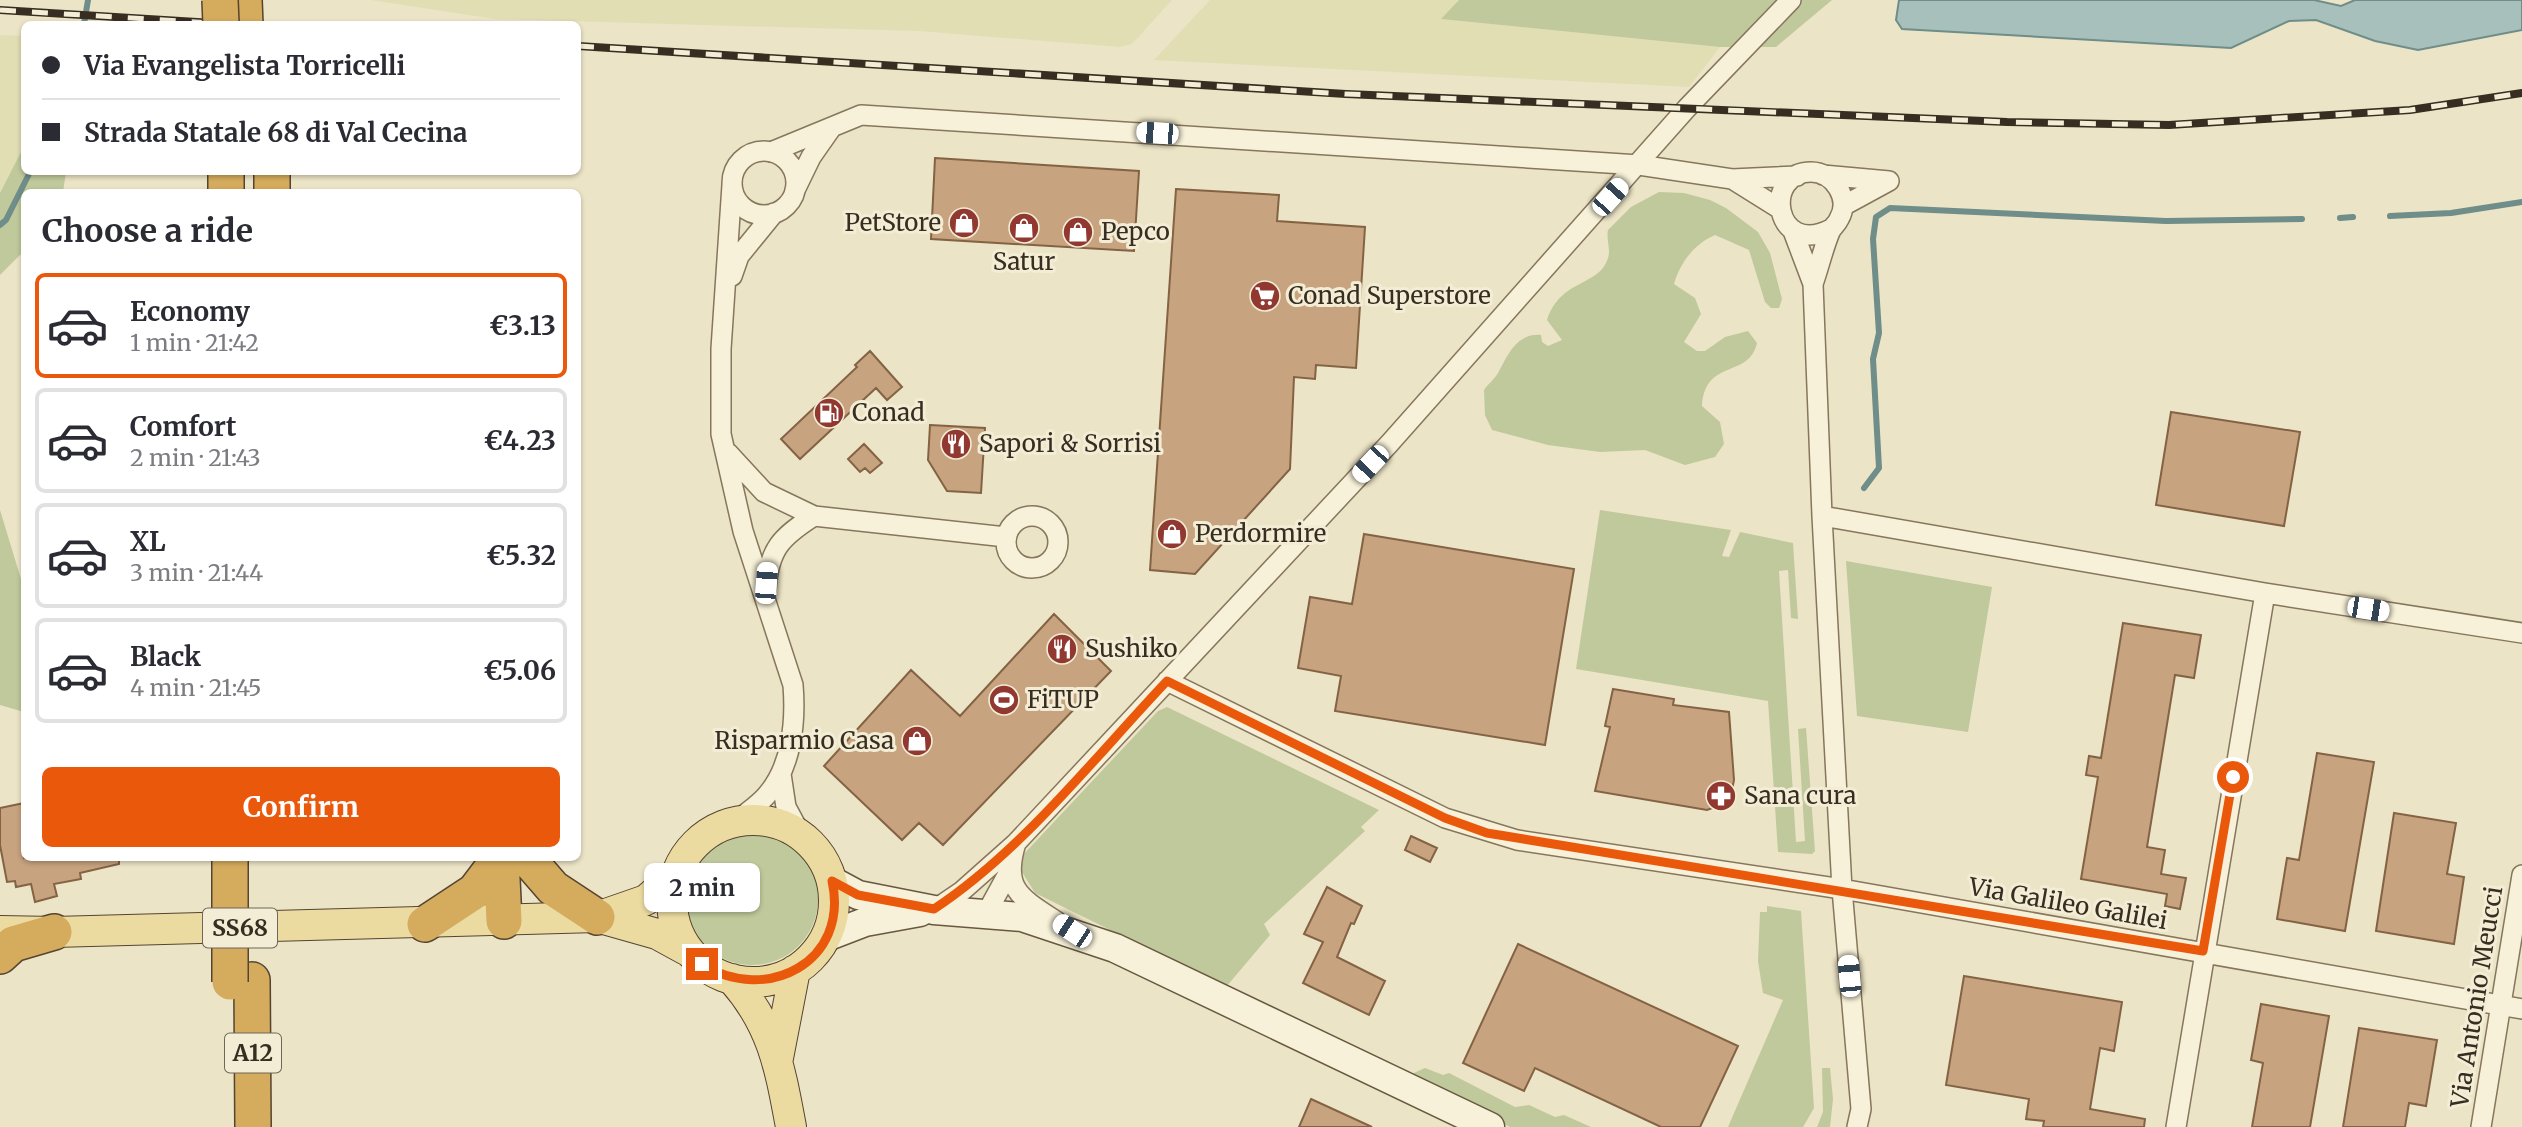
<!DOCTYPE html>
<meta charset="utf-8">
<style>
:root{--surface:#fff;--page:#f7f7f7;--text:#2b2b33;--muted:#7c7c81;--line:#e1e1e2;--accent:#ea580c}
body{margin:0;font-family:Merriweather,serif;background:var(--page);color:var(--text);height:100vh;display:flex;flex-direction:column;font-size:26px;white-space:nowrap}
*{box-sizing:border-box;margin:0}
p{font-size:23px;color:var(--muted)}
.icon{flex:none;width:38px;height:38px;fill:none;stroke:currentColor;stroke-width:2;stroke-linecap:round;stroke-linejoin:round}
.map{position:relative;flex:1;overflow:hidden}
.side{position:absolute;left:21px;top:189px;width:560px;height:672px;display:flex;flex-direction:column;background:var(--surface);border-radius:10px;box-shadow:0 2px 5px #0004}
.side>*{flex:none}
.top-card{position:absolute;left:21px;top:21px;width:560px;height:154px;border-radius:10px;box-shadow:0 2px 5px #0004;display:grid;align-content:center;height:154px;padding:0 21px;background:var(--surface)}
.end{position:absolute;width:32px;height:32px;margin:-16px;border:9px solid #ea580c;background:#fff;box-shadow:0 0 0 4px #fff}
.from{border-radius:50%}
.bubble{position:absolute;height:49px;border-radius:10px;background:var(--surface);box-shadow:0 2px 5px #0004;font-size:23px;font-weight:700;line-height:49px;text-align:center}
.car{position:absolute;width:21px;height:42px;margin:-21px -10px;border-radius:9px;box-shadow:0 0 5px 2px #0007;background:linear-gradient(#fff 24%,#345 0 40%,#fff 0 76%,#345 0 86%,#fff 0)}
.top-card b{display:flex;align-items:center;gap:24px;height:66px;font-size:26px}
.top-card b+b{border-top:2px solid var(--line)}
.top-card i{width:18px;height:18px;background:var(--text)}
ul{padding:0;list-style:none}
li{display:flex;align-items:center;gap:21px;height:105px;margin:0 14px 10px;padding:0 7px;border:4px solid var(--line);border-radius:10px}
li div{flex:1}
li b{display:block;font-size:26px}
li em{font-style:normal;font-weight:700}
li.selected{border-color:var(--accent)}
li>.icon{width:63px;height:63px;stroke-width:1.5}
h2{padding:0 21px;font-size:32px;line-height:84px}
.cta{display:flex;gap:14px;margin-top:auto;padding:14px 21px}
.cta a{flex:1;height:80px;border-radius:10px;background:var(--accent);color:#fff;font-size:28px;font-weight:700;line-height:80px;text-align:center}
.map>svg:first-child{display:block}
</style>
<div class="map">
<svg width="2522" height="1127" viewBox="0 0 2522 1127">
<rect width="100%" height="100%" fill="#ece4c6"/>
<!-- farmland -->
<path fill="#e1deb4" d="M371 0H1172L1132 44 1120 47 918 31 495 19Z
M1210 0H1459L1442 19 1720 47 1689 87 1154 60Z
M0 35 24 36V146L0 193Z"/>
<!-- green -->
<path fill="#c0c99b" d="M1459 0H1832L1776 47H1720L1441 19Z
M24 146V172H66L63 192H24V251L0 275V193Z
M1659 192 1684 193 1710 200 1726 208 1758 232 1770 253 1782 299 1779 308H1771L1765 302 1749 250 1715 235C1694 244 1680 263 1674 284L1695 298 1701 314 1684 342 1697 351H1705L1725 337 1748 331 1757 343C1749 379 1705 358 1702 406L1720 422 1724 444 1715 457 1685 465 1645 450 1600 452 1548 445 1492 430 1485 415 1484 390C1488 384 1494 380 1498 373 1508 355 1516 333 1541 335L1542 342 1548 346 1562 340 1547 320C1561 278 1599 287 1608 258 1611 249 1606 240 1608 230L1631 207Z
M0 510 24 589V712L0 705Z
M1600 510 1731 530 1722 556 1729 557 1740 532 1793 543 1798 619 1791 618 1788 570 1779 571 1796 842 1805 841 1798 729 1806 728 1815 851 1812 854 1778 852 1768 701 1576 669Z
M1846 561 1992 587 1968 732 1857 716Z
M1167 707 1379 810 1361 827 1365 831 1264 924 1270 935 1226 987 1035 893 1022 872V856L1158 711Z
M686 899a66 66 0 1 1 132 0a66 66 0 1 1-132 0Z
M1767 906 1801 911 1814 1108 1803 1127H1728L1783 1000 1763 993 1758 961 1760 912H1767Z
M1425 1068 1443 1075 1449 1073 1515 1107 1529 1105 1555 1117 1564 1115 1591 1127H1510L1405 1077Z
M1822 1068H1830L1833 1099 1830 1127H1817L1823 1112Z"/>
<!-- water -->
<path fill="#a7c0bb" stroke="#6f8d89" stroke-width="2" d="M1899 0H2314L2341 6 2355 0H2522V30L2418 50 2375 41 2316 20 2289 21 2231 48 1902 29 1896 20Z"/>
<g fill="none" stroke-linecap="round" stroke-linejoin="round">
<!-- stream -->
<path stroke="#6f8d89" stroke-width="6" d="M84 24 88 0
M2390 216 2451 213 2522 202
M2340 218 2353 217
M0 225 6 220 30 172
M1864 488 1879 468 1873 359 1879 333 1873 239 1876 217 1890 208 2166 221 2302 219"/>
</g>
<!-- building -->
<path fill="#c7a37f" stroke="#846344" stroke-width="2" d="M935 158 1139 171 1134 251 931 239Z
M1176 189 1279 195 1277 221 1365 227 1356 368 1316 365 1315 379 1294 377 1290 469 1195 574 1150 570Z
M870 351 902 387 887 400 876 388 800 459 781 439 857 367 855 365Z
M2171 412 2300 432 2284 526 2156 505Z
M930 425 985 428 981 493 947 491 928 460Z
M864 444 882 463 870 473 865 468 860 472 848 459Z
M1364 534 1574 569 1545 745 1335 711 1341 676 1298 668 1310 597 1352 604Z
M1054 614 1111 671 943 845 919 823 902 840 824 766 911 670 960 716Z
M2123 623 2201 635 2194 678 2175 675 2147 847 2165 850 2161 874 2186 878 2180 909 2165 906 2167 894 2081 879 2098 777 2086 775 2089 756 2101 758Z
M1613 689 1674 699 1673 705 1729 712 1734 780 1731 795 1718 806 1707 810 1595 791 1610 727 1605 726Z
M2317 753 2374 762 2345 931 2277 919 2287 858 2299 860Z
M24 803V858H119V864L80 873 81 879 54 884 57 896 35 902 31 884 16 887 15 881 7 882 0 845V808Z
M2394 813 2456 823 2447 874 2464 877 2454 944 2376 931Z
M1411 836 1437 848 1430 862 1405 850Z
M1327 887 1362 906 1354 924 1351 923 1337 957 1385 981 1369 1015 1303 983 1323 942 1304 934Z
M1518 944 1738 1046 1700 1127H1661L1535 1068 1524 1091 1463 1063Z
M1964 976 2122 1002 2114 1051 2100 1048 2090 1109 2145 1119 2144 1127H2043L2044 1121 2026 1119 2029 1099 1946 1085Z
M2261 1004 2329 1016 2310 1127H2252L2263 1063 2251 1060Z
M2359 1028 2437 1040 2426 1106 2409 1103 2405 1127H2343Z
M1311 1099 1372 1127H1299Z"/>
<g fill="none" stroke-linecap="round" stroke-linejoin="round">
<!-- street casing -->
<g stroke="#86765d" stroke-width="22">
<path id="street" d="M732 183a32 32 0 1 1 64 0a32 32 0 1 1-64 0Z
M771 152 861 115 1639 165 1732 179 1797 176
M1823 175 1889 181
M1732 179 1780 209
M732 185 721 349V434L743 531 793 685C796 722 792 767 766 796 758 805 746 813 737 821
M795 190 811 157 832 127
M1843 206 1889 181
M1793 231 1813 284 1822 516
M732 276 739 256 774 213
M1813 284C1819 267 1823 249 1830 232 1832 227 1837 224 1839 219 1851 199 1834 172 1811 172 1762 172 1774 258 1831 229
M728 453 764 492 814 516 1006 537
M1006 542a26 26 0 1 1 52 0a26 26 0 1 1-52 0Z
M766 589C769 549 781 537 814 516
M1167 681 1445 818 1517 840 1842 889 1822 516 2265 593 2522 633
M781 774 786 807 801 835
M1016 843C1002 888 1019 897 1056 921
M934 910 962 891 1016 843 1389 444 1687 108 1791 0
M987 912 1010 870
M1857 1127 1861 1109 1842 889 2522 1009
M2176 1127 2265 593
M2481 1127 2522 875"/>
</g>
<!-- secondary casing -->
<g stroke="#685840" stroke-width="31">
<path id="secondary" d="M832 881 858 895 934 910 1022 917 1115 948 1490 1127
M826 937 865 922 920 912"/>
</g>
<!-- primary casing -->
<g stroke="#544431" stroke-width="32">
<path id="primary" d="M672 901a81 81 0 1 1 162 0a81 81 0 1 1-162 0Z
M597 917 657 934 690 952
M0 931 54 932 597 917 646 900 676 874
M732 979C773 1025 780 1068 791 1127
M778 1058 795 970"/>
</g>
<!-- highway casing -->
<g stroke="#544431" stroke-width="38">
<path id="highway" d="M244 0 245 24
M226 172V192
M272 192V172
M501 858 504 921
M527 858 553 888 597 917
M425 924 475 891 500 858
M0 956 13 944 54 932
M252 980 253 1127"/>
</g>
<!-- street -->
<use href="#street" stroke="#f7f1d9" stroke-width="19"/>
<!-- secondary -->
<use href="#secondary" stroke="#f7f1d9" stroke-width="28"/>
<!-- primary -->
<use href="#primary" stroke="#ecdba1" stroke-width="30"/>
<!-- highway -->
<use href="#highway" stroke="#d5ab5d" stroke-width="35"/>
<!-- rail casing -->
<g stroke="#372d20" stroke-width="8">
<path id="rail" d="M0 10 230 24
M578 46 1346 94 2007 122 2169 125 2410 110 2522 93"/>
</g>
<!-- rail -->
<use href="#rail" stroke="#f3edd6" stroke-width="5" stroke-dasharray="16" stroke-linecap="butt"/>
<!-- highway-bridge casing -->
<g stroke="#544431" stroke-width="38" stroke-linecap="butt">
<path id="highway-bridge" d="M220 0 221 24
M230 982V858"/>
</g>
<!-- highway-bridge -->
<use href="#highway-bridge" stroke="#d5ab5d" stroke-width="35"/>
</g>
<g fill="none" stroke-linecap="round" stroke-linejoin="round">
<!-- route -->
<path stroke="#ea580c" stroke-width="9" d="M702 964C766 1005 850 962 832 881L858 895 934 909C1022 851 1094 758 1167 681L1445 818 1487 833 2203 951 2233 777"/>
</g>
<!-- icons -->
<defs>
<g id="shop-disc" transform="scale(1.575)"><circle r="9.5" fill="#913931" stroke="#f3edd6"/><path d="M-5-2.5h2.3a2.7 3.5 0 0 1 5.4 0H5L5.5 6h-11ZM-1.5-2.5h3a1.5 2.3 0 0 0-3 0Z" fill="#fff"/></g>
<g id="supermarket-disc" transform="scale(1.575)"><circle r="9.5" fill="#913931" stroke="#f3edd6"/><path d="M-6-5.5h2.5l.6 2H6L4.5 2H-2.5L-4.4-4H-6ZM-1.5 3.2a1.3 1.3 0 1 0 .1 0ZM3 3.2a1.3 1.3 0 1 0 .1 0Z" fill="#fff"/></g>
<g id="fuel-disc" transform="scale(1.575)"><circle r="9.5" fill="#913931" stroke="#f3edd6"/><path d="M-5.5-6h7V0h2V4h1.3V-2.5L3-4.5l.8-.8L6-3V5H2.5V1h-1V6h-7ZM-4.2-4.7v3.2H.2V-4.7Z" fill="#fff"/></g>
<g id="restaurant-disc" transform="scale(1.575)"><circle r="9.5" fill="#913931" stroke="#f3edd6"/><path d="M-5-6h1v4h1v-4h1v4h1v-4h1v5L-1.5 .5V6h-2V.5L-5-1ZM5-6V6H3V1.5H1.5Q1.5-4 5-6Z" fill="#fff"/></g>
<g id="stadium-disc" transform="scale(1.575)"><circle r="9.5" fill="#913931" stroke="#f3edd6"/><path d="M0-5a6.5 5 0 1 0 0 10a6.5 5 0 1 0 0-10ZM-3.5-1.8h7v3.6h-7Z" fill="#fff"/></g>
<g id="pharmacy-disc" transform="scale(1.575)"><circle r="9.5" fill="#913931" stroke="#f3edd6"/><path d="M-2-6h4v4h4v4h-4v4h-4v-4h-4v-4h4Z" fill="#fff"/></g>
</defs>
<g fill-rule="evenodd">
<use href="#shop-disc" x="964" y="223"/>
<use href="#shop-disc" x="1024" y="228"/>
<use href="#shop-disc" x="1078" y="232"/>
<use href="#supermarket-disc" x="1265" y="296"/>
<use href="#fuel-disc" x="829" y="413"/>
<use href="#restaurant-disc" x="956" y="444"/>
<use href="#shop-disc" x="1172" y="534"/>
<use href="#restaurant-disc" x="1062" y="649"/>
<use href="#stadium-disc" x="1004" y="700"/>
<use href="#shop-disc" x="917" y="741"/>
<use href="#pharmacy-disc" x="1721" y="796"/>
</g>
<g text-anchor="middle" stroke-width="6" stroke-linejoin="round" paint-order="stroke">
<!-- shield labels -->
<g fill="#f3edd6" stroke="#6f6757" stroke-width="2">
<rect x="203" y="908.5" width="74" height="39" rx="5"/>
<rect x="225" y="1033.5" width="56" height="39" rx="5"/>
</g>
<g font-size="23" font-weight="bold" fill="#372d20">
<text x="240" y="936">SS68</text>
<text x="253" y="1061">A12</text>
</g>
<!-- poi labels -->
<g font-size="24" fill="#372d20" stroke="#f3edd6" text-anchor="start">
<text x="941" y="231" text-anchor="end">PetStore</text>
<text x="1101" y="240">Pepco</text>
<text x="1024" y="270" text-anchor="middle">Satur</text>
<text x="1288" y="304">Conad Superstore</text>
<text x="852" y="421">Conad</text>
<text x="979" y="452">Sapori &amp; Sorrisi</text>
<text x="1195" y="542">Perdormire</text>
<text x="1085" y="657">Sushiko</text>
<text x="1027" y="708">FiTUP</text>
<text x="894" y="749" text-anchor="end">Risparmio Casa</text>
<text x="1744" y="804">Sana cura</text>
</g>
<!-- street labels -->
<g font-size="24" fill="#372d20" stroke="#f3edd6">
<text transform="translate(2068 904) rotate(10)" y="8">Via Galileo Galilei</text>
<text transform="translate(2477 997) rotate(-81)" y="8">Via Antonio Meucci</text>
</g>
</g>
</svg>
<i class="end from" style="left:2233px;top:777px"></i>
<i class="end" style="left:702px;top:964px"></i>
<div class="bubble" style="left:644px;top:863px;width:116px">2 min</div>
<i class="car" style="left:1157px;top:133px;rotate:274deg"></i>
<i class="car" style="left:1610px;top:197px;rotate:42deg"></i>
<i class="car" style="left:1370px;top:464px;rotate:223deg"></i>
<i class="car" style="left:766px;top:583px;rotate:4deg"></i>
<i class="car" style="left:2368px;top:609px;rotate:99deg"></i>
<i class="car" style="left:1072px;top:931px;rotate:303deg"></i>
<i class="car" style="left:1849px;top:976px;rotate:355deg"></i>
<div class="top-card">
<b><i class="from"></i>Via Evangelista Torricelli</b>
<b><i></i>Strada Statale 68 di Val Cecina</b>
</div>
<section class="side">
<h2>Choose a ride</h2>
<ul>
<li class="selected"><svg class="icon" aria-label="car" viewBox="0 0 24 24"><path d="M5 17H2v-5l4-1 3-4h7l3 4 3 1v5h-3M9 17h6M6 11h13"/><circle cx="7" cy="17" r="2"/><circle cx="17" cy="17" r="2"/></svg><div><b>Economy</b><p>1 min · 21:42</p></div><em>€3.13</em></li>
<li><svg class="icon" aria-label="car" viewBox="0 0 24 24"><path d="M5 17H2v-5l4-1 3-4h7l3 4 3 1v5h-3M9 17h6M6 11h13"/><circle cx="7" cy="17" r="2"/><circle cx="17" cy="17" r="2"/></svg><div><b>Comfort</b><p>2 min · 21:43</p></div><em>€4.23</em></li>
<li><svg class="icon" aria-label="car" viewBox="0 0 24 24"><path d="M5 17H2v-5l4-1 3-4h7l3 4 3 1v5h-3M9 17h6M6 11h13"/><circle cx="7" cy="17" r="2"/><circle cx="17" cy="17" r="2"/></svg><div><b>XL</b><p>3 min · 21:44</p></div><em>€5.32</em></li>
<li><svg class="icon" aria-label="car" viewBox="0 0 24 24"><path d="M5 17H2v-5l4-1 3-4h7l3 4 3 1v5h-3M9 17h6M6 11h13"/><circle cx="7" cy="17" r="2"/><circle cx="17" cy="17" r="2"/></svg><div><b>Black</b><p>4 min · 21:45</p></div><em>€5.06</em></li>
</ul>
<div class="cta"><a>Confirm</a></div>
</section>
</div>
